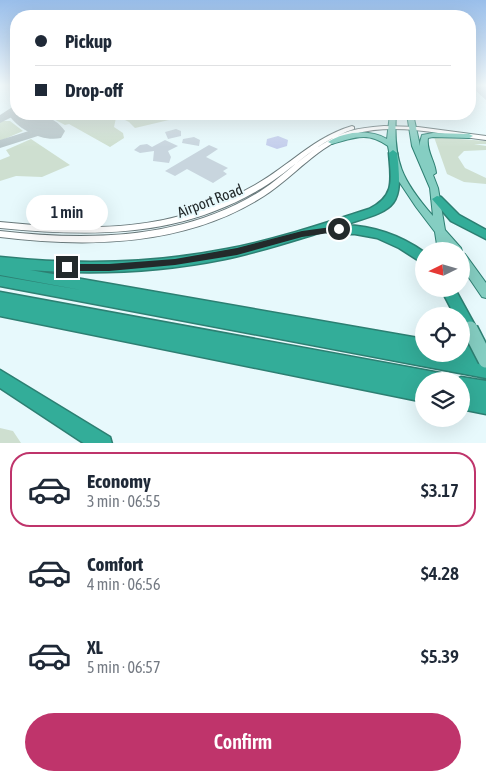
<!DOCTYPE html>
<meta charset="utf-8">
<style>
:root{--surface:#fff;--page:#f6f6f7;--text:#1f2937;--muted:#747a83;--line:#e0e1e3;--accent:#bf346b}
body{margin:0;font-family:"Asap Condensed",sans-serif;background:var(--page);color:var(--text);height:100vh;display:flex;flex-direction:column;font-size:19px;white-space:nowrap}
*{box-sizing:border-box;margin:0}
p{font-size:16px;color:var(--muted)}
.icon{flex:none;width:28px;height:28px;fill:none;stroke:currentColor;stroke-width:2;stroke-linecap:round;stroke-linejoin:round}
.map{position:relative;height:443px;overflow:hidden}
.panel{display:flex;flex-direction:column;background:var(--surface);flex:1}
.panel>*{flex:none}
.guide{position:absolute;left:10px;top:10px;width:466px;height:110px;border-radius:20px;box-shadow:0 5px 20px #0002;display:grid;align-content:center;height:110px;padding:0 25px;background:var(--surface)}
.needle{width:32px;rotate:265deg}
.fabs{position:absolute;left:415px;top:242px;display:grid;gap:10px}
.fabs a{display:grid;place-items:center;width:55px;height:55px;border-radius:50%;background:var(--surface);box-shadow:0 5px 20px #0002;font-size:25px}
.end{position:absolute;width:22px;height:22px;margin:-11px;border:6px solid #232a2b;background:#fff;box-shadow:0 0 0 2px #fff}
.from{border-radius:50%}
.bubble{position:absolute;height:35px;border-radius:18px;background:var(--surface);box-shadow:0 5px 20px #0002;font-size:16px;font-weight:600;line-height:35px;text-align:center}
.guide b{display:flex;align-items:center;gap:18px;height:48px;font-size:19px}
.guide b+b{border-top:1px solid var(--line)}
.guide i{width:12px;height:12px;background:var(--text)}
ul{padding:9px 0 0;list-style:none}
li{display:flex;align-items:center;gap:15px;height:75px;margin:0 10px 8px;padding:0 15px;border:2px solid transparent;border-radius:20px}
li div{flex:1}
li b{display:block;font-size:19px}
li em{font-style:normal;font-weight:600}
li.current{border-color:var(--accent)}
li>.icon{width:45px;height:45px;stroke-width:1.5}
.primary-button{display:flex;gap:10px;margin-top:auto;padding:10px 25px}
.primary-button a{flex:1;height:58px;border-radius:30px;background:var(--accent);color:#fff;font-size:20px;font-weight:600;line-height:58px;text-align:center}
.map>svg:first-child{display:block}
</style>
<div class="map">
<svg width="486" height="444" viewBox="0 0 486 444">
<rect width="100%" height="100%" fill="#e7f9fc"/>
<!-- green -->
<path fill="#cedfd0" d="M44 114H111L116 118 114 127 123 133 124 138 110 147 69 124 65 125Z
M113 114H181L169 120 135 128 129 122Z
M0 121H10L23 131 0 141Z
M434 137 486 141V144H474L486 146V150L464 151 458 157 465 168 486 178V184L464 182 447 174Z
M31 139 70 165 42 177 16 176 0 181V160L10 156 6 150Z
M0 428 13 431 21 443H0Z"/>
<!-- water -->
<path fill="#c4ceec" d="M278 136 288 140 287 146 277 149 266 145 267 139Z"/>
<g fill="none" stroke-linecap="round" stroke-linejoin="round">
<!-- taxiway -->
<path fill="#b8c7ca" fill-rule="evenodd" d="M14 106H16L18 114 0 123V115Z
M37 119 41 120 45 127 41 135 0 148V140L32 130 31 123Z"/>
<!-- runway -->
<path fill="#b8c7ca" fill-rule="evenodd" d="M16 107V114C36 114 53 114 65 131L61 138C42 142 19 130 8 114L12 108Z"/>
</g>
<!-- building -->
<path fill="#c8d5de" d="M470 85H486V100L475 90Z
M176 129 181 131V136L168 139 165 132Z
M194 137 200 140 199 146 182 143 183 139Z
M165 140 178 146 168 151 171 157 169 163 153 161 154 151 140 153 134 150 140 145 147 144 152 147Z
M209 145 218 149 206 157 228 168 223 171 227 174 213 183 187 169 175 176 165 171Z"/>
<g fill="none" stroke-linecap="round" stroke-linejoin="round">
<!-- secondary casing -->
<g stroke="#68787a" stroke-width="2">
<path id="secondary" d="M352 126 354 127V129C315 142 295 168 262 188 179 238 93 237 0 228V222C94 231 171 233 255 185 289 166 314 137 352 126Z
M384 126 418 127 486 136V140C443 135 397 122 354 134 319 144 294 177 264 196 186 246 89 248 0 237V231C87 241 181 240 259 192 289 173 314 142 350 131 361 128 372 127 384 126Z"/>
</g>
<!-- primary casing -->
<g stroke="#2d7f72" stroke-width="2">
<path id="primary" d="M390 114H396C393 162 402 180 433 216L430 188 412 146 407 114H413L420 146V147V142L422 135 433 133 469 134 473 136 469 138 433 137 428 138C426 151 435 161 436 173L433 175 438 188 445 230 461 248 462 251 461 253 465 254 486 283V298L482 297 461 266V251H451L448 247V251H438L435 232 416 207 398 180 392 167 388 146C367 131 354 138 332 144L328 142C345 131 370 129 387 139Z"/>
</g>
<!-- highway casing -->
<g stroke="#2d7f72" stroke-width="3">
<path id="highway" d="M393 150 397 153C404 210 394 209 344 225 373 226 400 235 424 252V264L399 248 377 238 355 234H330L325 231C292 241 259 252 225 259 161 272 96 275 30 270L424 339V354L455 356 454 354H461V345L486 349V378L0 286V276L81 290 0 275V257C76 265 152 264 227 249 275 240 322 224 369 209 396 196 391 179 389 153Z
M437 196 441 197 459 215 486 230V239L451 221 432 199Z
M441 289H455L477 329 475 334 470 336 465 334 461 327V316H455Z
M0 292 440 373 446 375 448 381H424V402L0 316Z
M0 370 110 437 112 444H85L0 388Z
M461 377 486 381V414L461 409V381H454Z"/>
</g>
<!-- secondary -->
<use href="#secondary" fill="#fff" fill-rule="evenodd"/>
<!-- primary -->
<use href="#primary" fill="#85cec2" fill-rule="evenodd"/>
<!-- highway -->
<use href="#highway" fill="#33ad99" fill-rule="evenodd"/>
<!-- primary-bridge casing -->
<g stroke="#2d7f72" stroke-width="18" stroke-linecap="butt">
<path id="primary-bridge" d="M470 329 486 360"/>
</g>
<!-- primary-bridge -->
<use href="#primary-bridge" stroke="#85cec2" stroke-width="15"/>
</g>
<!-- sky -->
<linearGradient id="sky" x2="0" y2="1"><stop stop-color="#99beea"/><stop offset="0.58" stop-color="#f4fcfe"/><stop offset="1" stop-color="#f4fcfe" stop-opacity="0"/></linearGradient>
<rect width="486" height="147" fill="url(#sky)"/>
<!-- route -->
<path fill="#232a2b" d="M339 226 342 227V231L302 237 237 255 175 265 109 271H67L62 267 67 264H109L175 259 237 248 302 231Z"/>
<g text-anchor="middle" stroke-width="4" stroke-linejoin="round" paint-order="stroke">
<!-- street labels -->
<g font-size="15" fill="#232a2b" stroke="#e7f9fc">
<text transform="translate(210 201) rotate(-21)" y="5">Airport Road</text>
</g>
</g>
</svg>
<div class="fabs">
<a><svg class="needle" viewBox="-14 -14 28 28"><path d="M0-13l5 13h-10z" fill="#e53935"/><path d="M0 13l5-13h-10z" fill="#747a83"/></svg></a>
<a><svg class="icon" aria-label="locate" viewBox="0 0 24 24"><circle cx="12" cy="12" r="6"/><path d="M12 2v4M12 18v4M2 12h4M18 12h4"/></svg></a>
<a><svg class="icon" aria-label="layers" viewBox="0 0 24 24"><path d="M12 4l9 5-9 5-9-5zM3 14l9 5 9-5"/></svg></a>
</div>
<i class="end from" style="left:339px;top:229px"></i>
<i class="end" style="left:67px;top:267px"></i>
<div class="bubble" style="left:26px;top:195px;width:82px">1 min</div>
<div class="guide">
<b><i class="from"></i>Pickup</b>
<b><i></i>Drop-off</b>
</div>
</div>
<section class="panel">
<ul>
<li class="current"><svg class="icon" aria-label="car" viewBox="0 0 24 24"><path d="M5 17H2v-5l4-1 3-4h7l3 4 3 1v5h-3M9 17h6M6 11h13"/><circle cx="7" cy="17" r="2"/><circle cx="17" cy="17" r="2"/></svg><div><b>Economy</b><p>3 min · 06:55</p></div><em>$3.17</em></li>
<li><svg class="icon" aria-label="car" viewBox="0 0 24 24"><path d="M5 17H2v-5l4-1 3-4h7l3 4 3 1v5h-3M9 17h6M6 11h13"/><circle cx="7" cy="17" r="2"/><circle cx="17" cy="17" r="2"/></svg><div><b>Comfort</b><p>4 min · 06:56</p></div><em>$4.28</em></li>
<li><svg class="icon" aria-label="car" viewBox="0 0 24 24"><path d="M5 17H2v-5l4-1 3-4h7l3 4 3 1v5h-3M9 17h6M6 11h13"/><circle cx="7" cy="17" r="2"/><circle cx="17" cy="17" r="2"/></svg><div><b>XL</b><p>5 min · 06:57</p></div><em>$5.39</em></li>
</ul>
<div class="primary-button"><a>Confirm</a></div>
</section>
